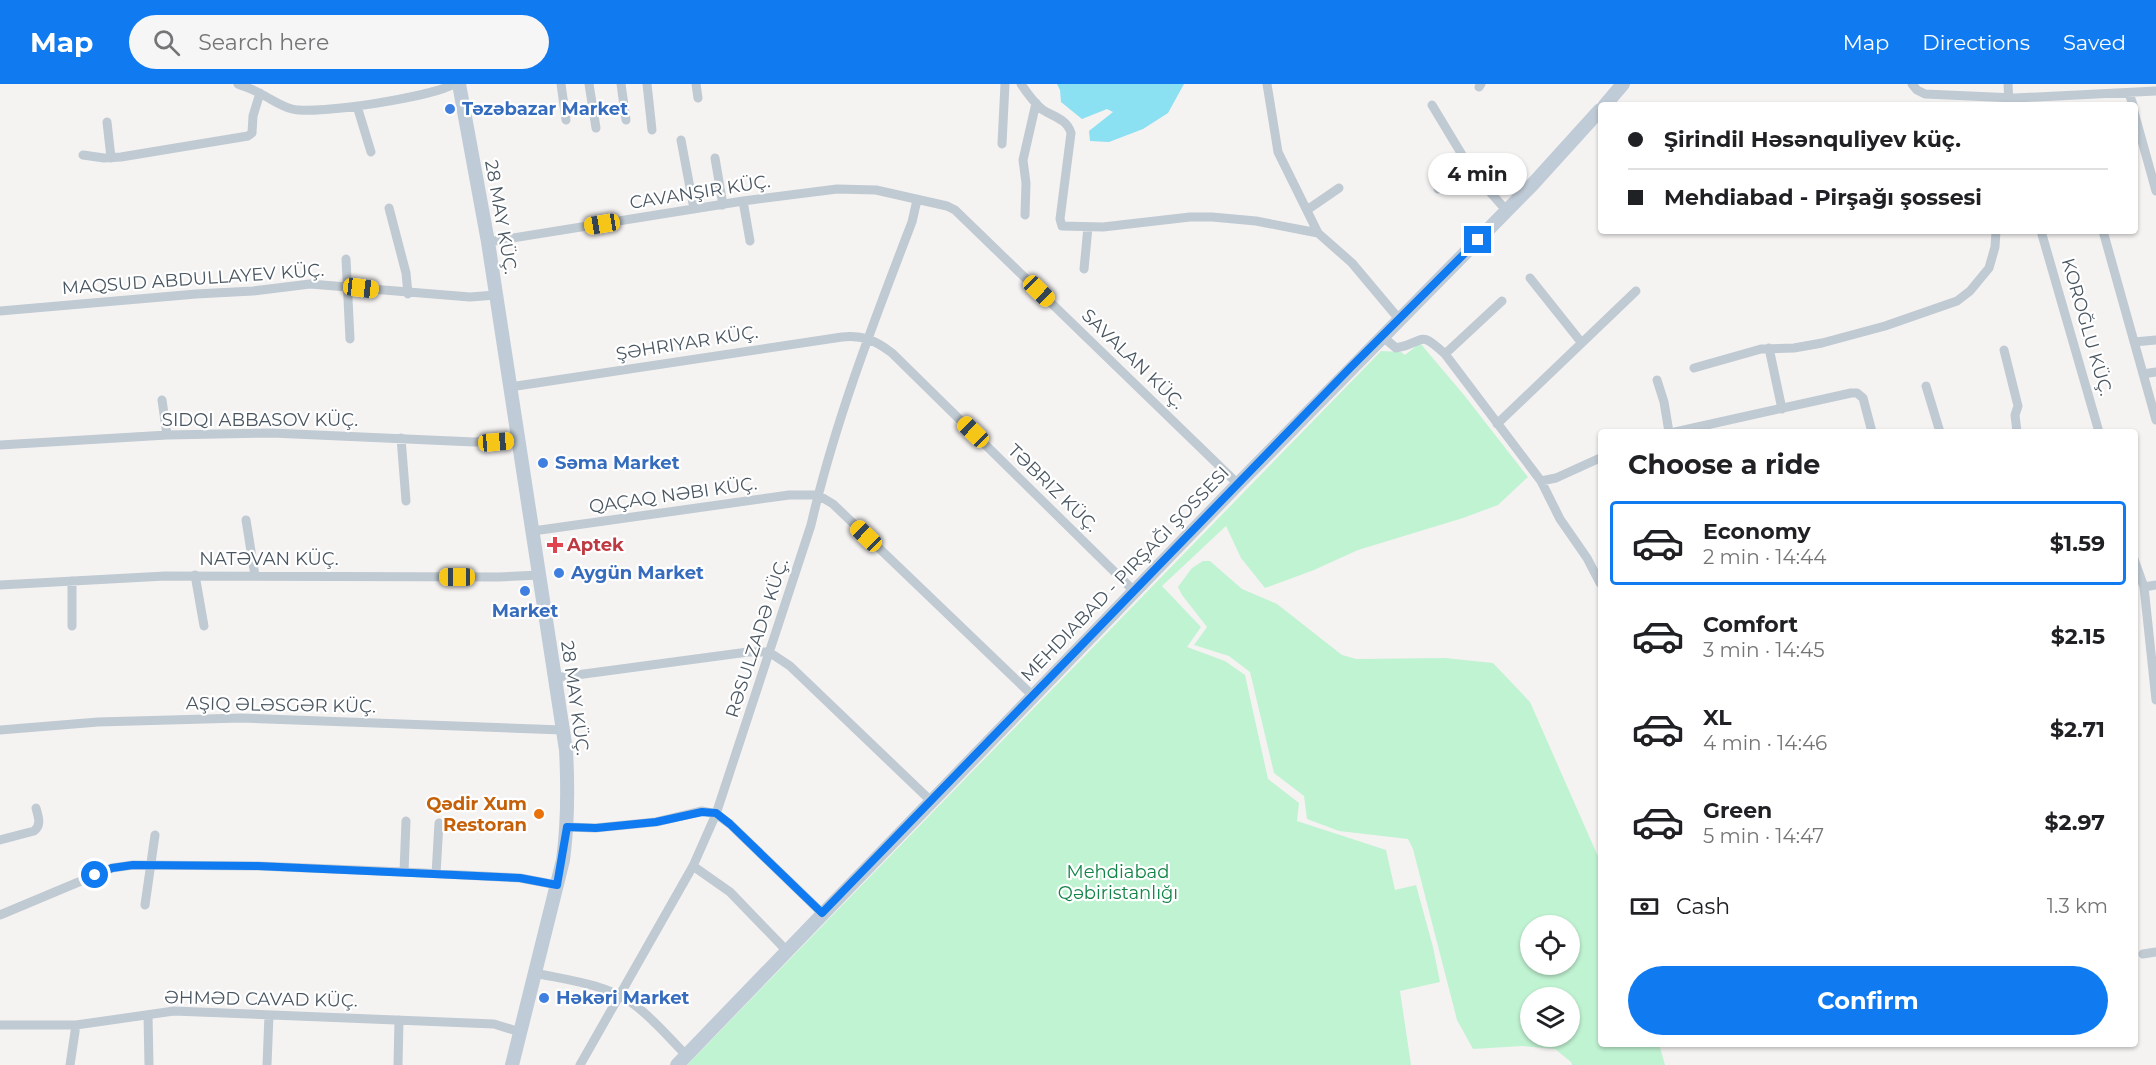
<!DOCTYPE html>
<meta charset="utf-8">
<style>
:root{--surface:#fff;--page:#f6f6f6;--text:#202124;--muted:#757577;--line:#e0e0e0;--accent:#107af1}
body{margin:0;font-family:Montserrat,sans-serif;background:var(--page);color:var(--text);height:100vh;display:flex;flex-direction:column;font-size:22px;white-space:nowrap}
*{box-sizing:border-box;margin:0}
p{font-size:20px;color:var(--muted)}
.icon{flex:none;width:33px;height:33px;fill:none;stroke:currentColor;stroke-width:2;stroke-linecap:round;stroke-linejoin:round}
.map{position:relative;flex:1;overflow:hidden}
.drawer{position:absolute;left:1598px;top:345px;width:540px;height:618px;display:flex;flex-direction:column;background:var(--surface);border-radius:6px;box-shadow:0 2px 4px #0004}
.drawer>*{flex:none}
.top-card{position:absolute;left:1598px;top:18px;width:540px;height:132px;border-radius:6px;box-shadow:0 2px 4px #0004;display:grid;align-content:center;height:132px;padding:0 30px;background:var(--surface)}
.buttons{position:absolute;left:1520px;top:831px;display:grid;gap:12px}
.buttons a{display:grid;place-items:center;width:60px;height:60px;border-radius:50%;background:var(--surface);box-shadow:0 2px 4px #0004;font-size:30px}
.end{position:absolute;width:27px;height:27px;margin:-14px;border:8px solid #107af1;background:#fff;box-shadow:0 0 0 3px #fff}
.from{border-radius:50%}
.bubble{position:absolute;height:42px;border-radius:21px;background:var(--surface);box-shadow:0 2px 4px #0004;font-size:20px;font-weight:700;line-height:42px;text-align:center}
.car{position:absolute;width:18px;height:36px;margin:-18px -9px;border-radius:8px;box-shadow:0 0 4px 2px #0007;background:linear-gradient(#f5c518 24%,#345 0 40%,#f5c518 0 76%,#345 0 86%,#f5c518 0)}
.top-card b{display:flex;align-items:center;gap:21px;height:57px;font-size:22px}
.top-card b+b{border-top:2px solid var(--line)}
.top-card i{width:15px;height:15px;background:var(--text)}
ul{padding:0;list-style:none}
li{display:flex;align-items:center;gap:18px;height:84px;margin:0 12px 9px;padding:0 18px;border:3px solid transparent;border-radius:6px}
li div{flex:1}
li b{display:block;font-size:22px}
li em{font-style:normal;font-weight:700}
li.current{border-color:var(--accent)}
li>.icon{width:54px;height:54px;stroke-width:1.5}
h2{padding:0 30px;font-size:27px;line-height:72px}
.pay{display:flex;align-items:center;gap:15px;height:66px;padding:0 30px;font-size:22px}
.pay p{margin-inline-start:auto}
.primary-button{display:flex;gap:12px;margin-top:auto;padding:12px 30px}
.primary-button a{flex:1;height:69px;border-radius:36px;background:var(--accent);color:#fff;font-size:24px;font-weight:700;line-height:69px;text-align:center}
header{display:flex;align-items:center;gap:36px;box-sizing:border-box;height:84px;padding:0 30px;background:var(--accent);color:#fff}
header strong{font-size:28px}
nav{display:flex;gap:33px;margin-inline-start:auto;font-size:21px}
.search{width:420px;height:54px;background:var(--page);display:flex;align-items:center;gap:15px;box-sizing:border-box;padding:0 21px;border-radius:33px;color:var(--muted);font-size:22px}
.map>svg:first-child{display:block}
</style>
<header>
<strong>Map</strong>
<div class="search"><svg class="icon" aria-label="search" viewBox="0 0 24 24"><circle cx="10" cy="10" r="6"/><path d="M15 15l6 6"/></svg>Search here</div>
<nav><a>Map</a><a>Directions</a><a>Saved</a></nav>
</header>
<div class="map">
<svg width="2156" height="981" viewBox="0 0 2156 981">
<rect width="100%" height="100%" fill="#f5f2f2"/>
<!-- green -->
<path fill="#c0f3d2" fill-rule="evenodd" d="M1420 259 1464 311 1528 393 1498 421 1463 434 1358 466 1314 486 1265 504 1241 474 1226 442 1162 502 1201 543 1187 563 1225 577 1245 591 1268 695 1299 719 1297 737 1386 766 1395 806 1416 801 1433 863 1440 898 1400 907 1411 981H687L1381 267 1401 268 1405 271Z
M1203 477H1210L1242 505 1277 520 1342 571 1356 575 1445 574 1493 579 1530 618 1600 777V960H1659L1665 981H1572L1571 978 1555 965 1522 962 1473 965 1457 936 1413 765 1408 755 1339 747 1307 735 1304 712 1274 689 1250 588 1229 572 1194 561 1207 543 1182 511 1178 503 1192 484ZM1530 842H1569V880H1530ZM1530 914H1569V952H1530Z"/>
<!-- water -->
<path fill="#8be0f2" d="M1057 0H1184L1168 29 1143 45 1109 58 1090 57 1089 47 1113 28 1107 25 1082 35 1061 18 1060 6Z"/>
<g fill="none" stroke-linecap="round" stroke-linejoin="round">
<!-- street -->
<path stroke="#c0cad2" stroke-width="9" d="M238 0C245 3 253 5 259 9 270 14 280 22 292 25 317 31 432 13 454 0
M561 0 566 36
M589 0 596 44
M621 0 626 36
M647 0 652 46
M696 0 698 14
M1021 0C1027 9 1034 19 1043 26 1054 33 1067 35 1071 49L1060 135 1062 142 1103 143 1190 133H1212L1256 137 1318 149 1352 179 1399 235
M1267 0 1278 68 1318 149
M1912 0 1917 6 1925 10 2015 14 2156 7
M2008 0 2009 21
M1479 3 1481 0
M2129 9 2133 21
M1432 21 1473 89 1507 127
M357 22 371 68
M2134 28 2156 107
M107 38 111 74
M681 56 694 125
M1002 60 1005 0
M83 71 104 74 121 73 248 52 252 49 253 32 260 9
M715 74 723 121
M1438 105 1473 89
M743 117 750 157
M389 124 406 189 408 210
M1307 126 1339 104
M1025 131 1026 99 1023 76 1036 19
M2041 147 2099 348
M2103 147 2156 336
M488 158 743 117 837 105 876 106 947 122 955 126 1238 400
M346 175 350 255
M1084 185 1088 143
M1530 194 1581 258
M0 227 196 210 253 207 310 200 470 213 496 211
M1382 252 1396 264C1426 259 1417 244 1445 270L1541 397 1556 394 1600 374
M2134 258 2156 256
M1769 264 1782 325
M2004 266 2018 322 2015 331 2017 348
M1445 270 1502 217
M1694 284 1761 265 1794 264 1822 259 1885 242 1957 217 1970 207 1989 184 1995 163 1996 147
M2143 290 2156 288
M1657 296 1664 318 1669 348
M1926 302 1940 348
M510 303 842 253C863 251 875 256 892 269L1134 507
M162 316 167 351
M1497 340 1636 207
M1675 348 1851 309H1857L1863 314 1872 348
M401 354 406 417
M0 361 167 351 272 349 474 358 519 356
M1541 397 1560 435 1587 474 1600 499
M246 436 255 492
M533 447 789 411H818L833 420 1033 612
M2134 475 2144 503 2156 616
M195 491 204 542
M0 501 165 492 499 493 539 491
M2144 503 2156 501
M72 542V497
M554 594 748 568H769L790 582 931 717
M0 646 98 638 241 634 563 646
M567 743 595 744 656 738 702 727 716 730 730 740 822 829
M0 756 34 747C42 741 38 732 36 724
M693 782 730 808 786 866
M404 788 406 737
M436 790 439 739
M145 821 155 751
M0 831 112 784 133 781 258 782 404 788 520 794 557 801
M2143 870 2156 868
M535 889C567 896 605 900 632 919 652 933 669 954 686 971
M148 931 149 981
M0 941H76L174 927 494 940 520 948
M70 981 76 941
M267 981 269 931
M398 981 399 936
M580 981 693 782 716 730 811 441C835 337 874 237 912 138L917 116"/>
<!-- secondary -->
<path stroke="#bfcbd6" stroke-width="14" d="M459 0 488 158 566 666C568 703 568 739 563 776L512 981
M1605 21 1623 0
M677 981 1238 400 1532 101 1600 26"/>
</g>
<g fill="none" stroke-linecap="round" stroke-linejoin="round">
<!-- route -->
<path stroke="#107af1" stroke-width="8" d="M95 791 112 784 133 781 258 782 520 794 557 801 567 743 596 744 656 738 702 728 716 729 730 740 822 829 1350 284 1478 156"/>
</g>
<!-- markers -->
<g fill="#3f7fe0" stroke="#fff" stroke-width="2">
<circle cx="450" cy="25" r="6"/>
<circle cx="543" cy="379" r="6"/>
<circle cx="559" cy="489" r="6"/>
<circle cx="525" cy="507" r="6"/>
<circle cx="544" cy="914" r="6"/>
</g>
<path fill="#e0444e" stroke="#fff" stroke-width="2" d="M552 452h6v6h6v6h-6v6h-6v-6h-6v-6h6z"/>
<circle fill="#e8710a" stroke="#fff" stroke-width="2" cx="539" cy="730" r="6"/>
<g text-anchor="middle" stroke-width="4.5" stroke-linejoin="round" paint-order="stroke">
<!-- shop labels -->
<g font-size="18" font-weight="bold" fill="#366cbe" stroke="#fff" text-anchor="start">
<text x="462" y="31">Təzəbazar Market</text>
<text x="555" y="385">Səma Market</text>
<text x="571" y="495">Aygün Market</text>
<text x="525" y="533" text-anchor="middle">Market</text>
<text x="556" y="920">Həkəri Market</text>
</g>
<!-- street labels -->
<g font-size="18" fill="#495661" stroke="#fff">
<text transform="translate(700 108) rotate(-9)" y="6">CAVANŞIR KÜÇ.</text>
<text transform="translate(501 133) rotate(80)" y="6">28 MAY KÜÇ.</text>
<text transform="translate(193 195) rotate(-4)" y="6">MAQSUD ABDULLAYEV KÜÇ.</text>
<text transform="translate(2087 243) rotate(74)" y="6">KOROĞLU KÜÇ.</text>
<text transform="translate(687 259) rotate(-9)" y="6">ŞƏHRIYAR KÜÇ.</text>
<text transform="translate(1133 275) rotate(44)" y="6">SAVALAN KÜÇ.</text>
<text x="260" y="342">SIDQI ABBASOV KÜÇ.</text>
<text transform="translate(1053 404) rotate(44)" y="6">TƏBRIZ KÜÇ.</text>
<text transform="translate(673 411) rotate(-8)" y="6">QAÇAQ NƏBI KÜÇ.</text>
<text x="269" y="481">NATƏVAN KÜÇ.</text>
<text transform="translate(1125 490) rotate(-46)" y="6">MEHDIABAD - PIRŞAĞI ŞOSSESI</text>
<text transform="translate(757 554) rotate(-72)" y="6">RƏSULZADƏ KÜÇ.</text>
<text transform="translate(575 614) rotate(82)" y="6">28 MAY KÜÇ.</text>
<text transform="translate(281 621) rotate(1)" y="6">AŞIQ ƏLƏSGƏR KÜÇ.</text>
<text transform="translate(261 915) rotate(1)" y="6">ƏHMƏD CAVAD KÜÇ.</text>
</g>
<!-- health labels -->
<g font-size="18" font-weight="bold" fill="#be3a42" stroke="#fff" text-anchor="start">
<text x="567" y="467">Aptek</text>
</g>
<!-- food labels -->
<g font-size="18" font-weight="bold" fill="#c56008" stroke="#fff" text-anchor="end">
<text x="527" y="726">Qədir Xum<tspan x="527" dy="21">Restoran</tspan></text>
</g>
<!-- park labels -->
<g font-size="18" fill="#128447" stroke="#fff">
<text x="1118" y="794">Mehdiabad<tspan x="1118" dy="21">Qəbiristanlığı</tspan></text>
</g>
</g>
</svg>
<div class="buttons">
<a><svg class="icon" aria-label="locate" viewBox="0 0 24 24"><circle cx="12" cy="12" r="6"/><path d="M12 2v4M12 18v4M2 12h4M18 12h4"/></svg></a>
<a><svg class="icon" aria-label="layers" viewBox="0 0 24 24"><path d="M12 4l9 5-9 5-9-5zM3 14l9 5 9-5"/></svg></a>
</div>
<i class="end from" style="left:95px;top:791px"></i>
<i class="end" style="left:1478px;top:156px"></i>
<div class="bubble" style="left:1428px;top:69px;width:99px">4 min</div>
<i class="car" style="left:602px;top:140px;rotate:261deg"></i>
<i class="car" style="left:361px;top:204px;rotate:97deg"></i>
<i class="car" style="left:1039px;top:207px;rotate:134deg"></i>
<i class="car" style="left:973px;top:348px;rotate:314deg"></i>
<i class="car" style="left:496px;top:358px;rotate:85deg"></i>
<i class="car" style="left:866px;top:452px;rotate:314deg"></i>
<i class="car" style="left:457px;top:493px;rotate:270deg"></i>
<div class="top-card">
<b><i class="from"></i>Şirindil Həsənquliyev küç.</b>
<b><i></i>Mehdiabad - Pirşağı şossesi</b>
</div>
<section class="drawer">
<h2>Choose a ride</h2>
<ul>
<li class="current"><svg class="icon" aria-label="car" viewBox="0 0 24 24"><path d="M5 17H2v-5l4-1 3-4h7l3 4 3 1v5h-3M9 17h6M6 11h13"/><circle cx="7" cy="17" r="2"/><circle cx="17" cy="17" r="2"/></svg><div><b>Economy</b><p>2 min · 14:44</p></div><em>$1.59</em></li>
<li><svg class="icon" aria-label="car" viewBox="0 0 24 24"><path d="M5 17H2v-5l4-1 3-4h7l3 4 3 1v5h-3M9 17h6M6 11h13"/><circle cx="7" cy="17" r="2"/><circle cx="17" cy="17" r="2"/></svg><div><b>Comfort</b><p>3 min · 14:45</p></div><em>$2.15</em></li>
<li><svg class="icon" aria-label="car" viewBox="0 0 24 24"><path d="M5 17H2v-5l4-1 3-4h7l3 4 3 1v5h-3M9 17h6M6 11h13"/><circle cx="7" cy="17" r="2"/><circle cx="17" cy="17" r="2"/></svg><div><b>XL</b><p>4 min · 14:46</p></div><em>$2.71</em></li>
<li><svg class="icon" aria-label="car" viewBox="0 0 24 24"><path d="M5 17H2v-5l4-1 3-4h7l3 4 3 1v5h-3M9 17h6M6 11h13"/><circle cx="7" cy="17" r="2"/><circle cx="17" cy="17" r="2"/></svg><div><b>Green</b><p>5 min · 14:47</p></div><em>$2.97</em></li>
</ul>
<div class="pay"><svg class="icon" aria-label="cash" viewBox="0 0 24 24"><path d="M3 7h18v10H3z"/><circle cx="12" cy="12" r="2"/></svg>Cash<p>1.3 km</p></div>
<div class="primary-button"><a>Confirm</a></div>
</section>
</div>
